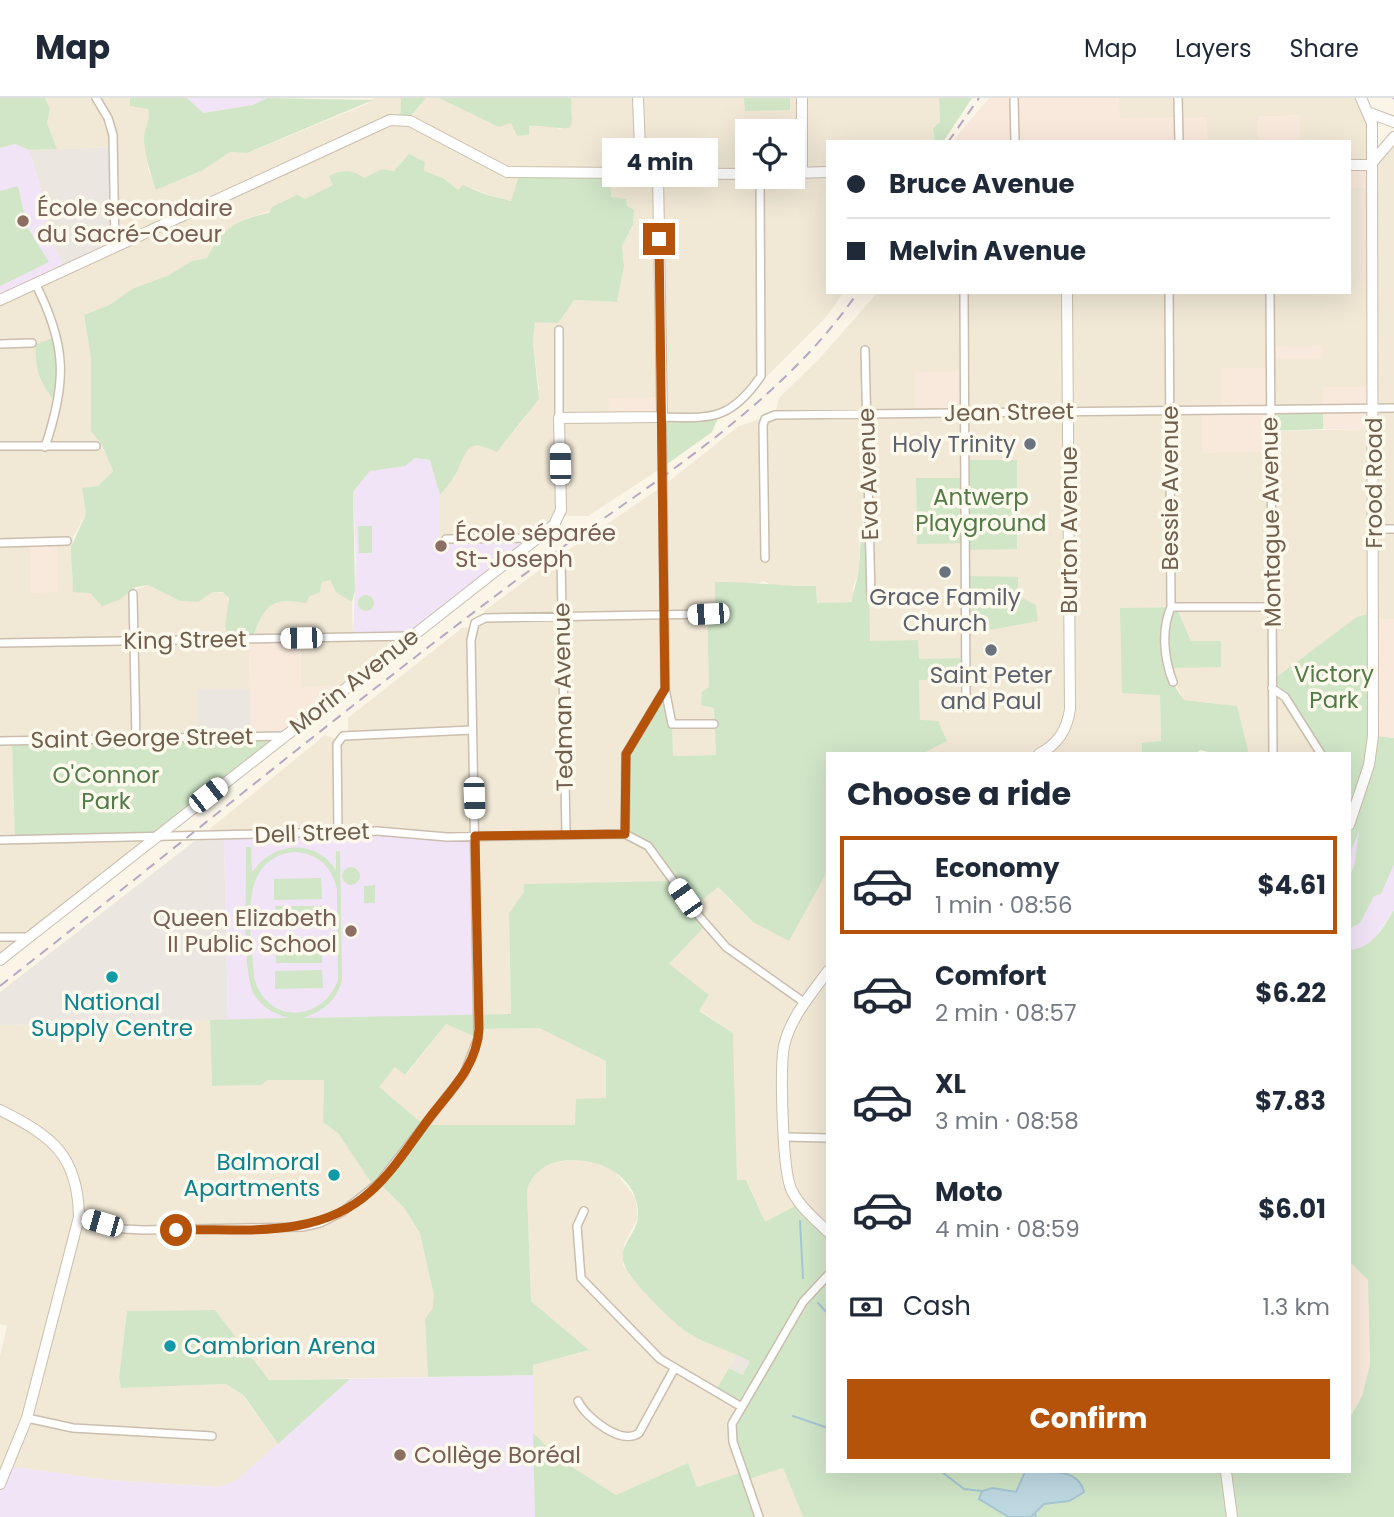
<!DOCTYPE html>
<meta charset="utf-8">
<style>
:root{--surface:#fff;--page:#f2f2f3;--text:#1f2937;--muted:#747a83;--line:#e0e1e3;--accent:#b45309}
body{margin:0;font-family:Poppins,sans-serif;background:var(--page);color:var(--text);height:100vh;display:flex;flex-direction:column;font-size:26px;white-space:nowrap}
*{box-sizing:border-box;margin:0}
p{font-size:23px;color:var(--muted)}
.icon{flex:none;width:38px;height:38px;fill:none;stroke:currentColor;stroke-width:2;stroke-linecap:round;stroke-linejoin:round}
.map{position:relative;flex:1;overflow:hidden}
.drawer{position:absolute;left:826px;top:654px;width:525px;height:721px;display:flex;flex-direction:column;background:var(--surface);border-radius:0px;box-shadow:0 7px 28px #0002}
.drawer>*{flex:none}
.guide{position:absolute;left:826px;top:42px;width:525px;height:154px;border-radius:0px;box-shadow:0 7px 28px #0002;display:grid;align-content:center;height:154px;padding:0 21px;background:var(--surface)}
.tools{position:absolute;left:735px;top:21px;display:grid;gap:14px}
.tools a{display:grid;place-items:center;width:70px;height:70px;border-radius:0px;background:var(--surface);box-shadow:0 7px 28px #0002;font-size:35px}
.end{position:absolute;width:32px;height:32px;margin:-16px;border:9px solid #b45309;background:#fff;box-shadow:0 0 0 4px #fff}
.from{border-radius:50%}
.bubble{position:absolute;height:49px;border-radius:0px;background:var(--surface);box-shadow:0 7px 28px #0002;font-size:23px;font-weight:700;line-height:49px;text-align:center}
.car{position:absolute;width:21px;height:42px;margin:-21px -10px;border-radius:9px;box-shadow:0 0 5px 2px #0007;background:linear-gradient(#fff 24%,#345 0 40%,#fff 0 76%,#345 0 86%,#fff 0)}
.guide b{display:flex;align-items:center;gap:24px;height:66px;font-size:26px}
.guide b+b{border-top:2px solid var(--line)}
.guide i{width:18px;height:18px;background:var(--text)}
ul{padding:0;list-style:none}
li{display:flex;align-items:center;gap:21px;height:98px;margin:0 14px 10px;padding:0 7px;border:4px solid transparent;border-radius:0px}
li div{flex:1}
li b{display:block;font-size:26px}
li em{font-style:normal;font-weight:700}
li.active{border-color:var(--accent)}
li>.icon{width:63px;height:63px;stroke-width:1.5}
h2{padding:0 21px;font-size:32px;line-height:84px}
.pay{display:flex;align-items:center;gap:18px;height:77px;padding:0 21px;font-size:26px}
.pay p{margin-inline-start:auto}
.action{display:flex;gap:14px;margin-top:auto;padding:14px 21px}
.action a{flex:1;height:80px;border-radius:0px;background:var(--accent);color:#fff;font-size:28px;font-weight:700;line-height:80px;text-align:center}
header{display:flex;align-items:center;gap:42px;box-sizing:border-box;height:98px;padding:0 35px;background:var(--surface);border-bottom:2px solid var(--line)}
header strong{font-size:33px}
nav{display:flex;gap:38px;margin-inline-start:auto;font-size:24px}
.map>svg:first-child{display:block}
</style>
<header>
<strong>Map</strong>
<nav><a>Map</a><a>Layers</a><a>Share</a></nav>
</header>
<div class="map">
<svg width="1394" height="1419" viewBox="0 0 1394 1419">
<rect width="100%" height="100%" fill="#faf5e7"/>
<!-- residential -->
<path fill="#f1e8d6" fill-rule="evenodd" d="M45 0H130V8L148 10 150 23 144 33 148 71 156 92 203 72 230 54 247 55 367 6 373 0H401L400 15 407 22 426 0H439L481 20 511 25 517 38H522L529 37V28L549 27 560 31 572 24 571 0H939L940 25 933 30 935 44H828V194H844L826 219 751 294 718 320H662L663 369 588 418H560L538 440H440V397L459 369 464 353 470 348 501 349 527 317 539 291 533 244 535 224 574 202 617 204 624 168 622 148 633 128 634 112 501 102 472 90 458 92 443 80 423 73V67L388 74 382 71 371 79 333 87 304 102 245 121 207 160 192 163 167 178 134 190 109 207 84 217 91 260V333L102 347 113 373 98 388 82 391 86 416 73 439 72 482 97 500 100 507 119 502 125 495 148 487 180 503 198 504 213 494 227 495 229 515 225 528 249 540 250 591H198V639L153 740 0 861V201L114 49 57 51 47 25 50 11ZM747 33H793V79H747Z
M1119 0H1362L1370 15 1371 64 1394 38V521H1376L1275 581 1326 656H1249L1237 608 1184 602 1167 570 1221 543H1191L1176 509H1162L1126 510 1160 597 1161 644 1142 645V656H922L929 651 920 623 919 581 964 580V560L919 561 917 542 870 543 860 442 859 474 853 488V504L817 505 816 488 775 489 764 483 715 505 707 516 709 589 701 606 714 609 716 657 673 658 672 625 640 741 674 783 525 794 509 815 511 916 478 917 475 738H201L325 637 338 642 348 636V620L462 530 472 529 485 520 484 513 552 463 663 388 739 328 775 316 779 300 820 260 878 194H1349V90H1371L1349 66V44H1300L1299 17 1258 19 1259 44H1207L1206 19 1119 20ZM1323 310 1374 331 1271 333 1221 311ZM967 380 917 445 916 381ZM1036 507 1038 523 996 531Z
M331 481 352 504 353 538 411 537 346 588 301 589 300 539 253 540 260 517 271 506 282 501 306 504 322 484Z
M828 772V1133L765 1125 747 1083 737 1082 733 935 699 912 669 866 706 827 693 810 718 788 732 805 823 776Z
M210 922 212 988 261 987 267 982H324L323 1024 338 1035 374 1089 378 1085 405 1111 420 1137 434 1198V1210L425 1221 428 1279 269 1282 215 1212 127 1213 119 1280 121 1290 226 1286 243 1298 278 1346 237 1382 219 1389 108 1382 8 1368 0 1385V1258L7 1228 0 1226V927Z
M446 926 478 940 479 931 539 930 606 963V1001L576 1027H424L378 989 395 969 406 977Z
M582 1061 597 1063 613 1071 635 1099 638 1120 624 1146 623 1167 631 1179 687 1234 737 1256 715 1293 740 1307 743 1374 697 1389 688 1365 616 1397 561 1362 533 1335V1267L589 1252 531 1203 527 1091 531 1080 541 1070 558 1064Z
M783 1370 803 1419H758L746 1382Z"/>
<!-- commercial -->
<path fill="#f9e9dc" d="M989 0H1119L1120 20 1207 19V44H952Z
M1300 17V44H1259L1258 19Z
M1349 66H1369L1371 90H1349Z
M1322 248V261H1270V249Z
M1221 270H1270L1271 354 1202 355V311L1221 310Z
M965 273 966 314H915V274Z
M1323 289H1374V331H1323Z
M661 299V319H609V300Z
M30 444H57L58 494 30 495Z
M1376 521H1394V640L1376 638Z
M300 539 301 589 346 588 283 637 251 638 249 540Z
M1349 1163 1368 1182 1370 1267 1362 1298 1349 1321Z"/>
<!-- industrial -->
<path fill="#ebe7e0" d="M114 49 116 149 65 171 43 124 50 121 29 52Z
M197 591H250L251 638 198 639Z
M201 738H224L228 922 0 927V894Z
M737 1256 751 1263 743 1277 729 1270Z"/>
<!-- education -->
<path fill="#f2e4f7" d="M187 0H267L253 7 203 15Z
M15 46 29 52 50 121 43 124 65 171 0 201V50Z
M415 360 429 362 435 371 440 397V440H538L411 537 353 538 356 461 353 394 370 373Z
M1394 689V812L1373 843 1362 851 1349 852V758L1365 712Z
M377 733 475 738 478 917 228 922 224 738Z
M533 1277 535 1419H0V1385L8 1368 108 1382 219 1389 237 1382 350 1281Z"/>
<!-- green -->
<path fill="#d0e6c7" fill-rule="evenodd" d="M0 0H45L50 11 47 25 57 51 29 52 15 46 0 50Z
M130 0H187L203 15 253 7 267 0 373 2 247 55 230 54 203 72 156 92C151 79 141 44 145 32 148 23 150 20 148 11L130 8Z
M401 0H426L407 22 400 21Z
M439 0H571L572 24 569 30C556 31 543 27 529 28V37L517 38 511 25 499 29Z
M744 0H790V12L745 13Z
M939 0H972L943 44H935L933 30 940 24Z
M409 56 425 64 424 73 443 80 458 92 463 87 487 97 511 103 520 75H610L611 99 626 101 627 108 634 112 633 127 622 148 624 168 617 204 574 202 558 225 535 224 533 244 539 301 497 354C471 343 469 346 459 369 455 379 447 388 440 397L430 362 415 360 405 368 370 373 353 394 355 492 352 504 336 494 330 482 322 484 320 494 310 498 306 505C271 498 263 508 253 540H228L225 528 229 500 223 494H213L198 504 180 503 148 487 136 489 119 502 102 508 90 495 73 494 71 449 86 416 82 390 98 388 113 373 102 347 91 333V260L84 217 109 207 134 190 167 178 192 163 207 160C221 132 236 121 269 115L272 109 297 97 305 101 333 87 329 78C342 72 352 71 364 80L382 71 394 73Z
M18 88 27 129 49 164 0 188V93Z
M56 239 58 307C41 287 34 272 36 246Z
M1271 310H1323V331L1271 333Z
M662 320H718L712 334 663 369Z
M967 362H1017V451L967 452V445L917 446 916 380H966Z
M868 425 870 543 918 542 919 561 964 560V580L919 582 920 622 938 623 947 643 922 656H828V772L789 843 753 824 718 789 693 810 706 827 669 866 709 897 699 913 733 935 737 1082H746L765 1124 801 1105 828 1133V1374H1349V1321L1362 1298 1370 1267 1368 1182 1349 1163V852C1373 850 1382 831 1394 812V1419H803L783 1370 746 1382 758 1419H535L533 1335 561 1362 616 1397 688 1365 697 1389 742 1374 731 1338 740 1307 715 1293 729 1270 743 1277 750 1263C731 1253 705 1246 687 1234 670 1222 642 1193 630 1177 610 1150 637 1140 638 1118 640 1076 592 1055 557 1064 542 1068 532 1076 527 1091L531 1203 589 1252 533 1267V1277L428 1279 425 1221 433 1210 434 1198 420 1136 405 1111 379 1085 374 1089 338 1035 323 1024 324 982H268L261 987 212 988 210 922 288 920C274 915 262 910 254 896 241 873 247 779 246 749H251L252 775C272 743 315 740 336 772V753H340L342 883C336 903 322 914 303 920L511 916 509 815 524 794V786L674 783 656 758 625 736V664L665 591 672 625 673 658 716 657 714 610 701 607 702 594 709 589 707 515 715 509V484C750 483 781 489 816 488L817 505 852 504C853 491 858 482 859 470 861 454 858 439 868 425ZM294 754C317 755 332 768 337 791L338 882C321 926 266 926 254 879 252 837 234 761 294 754ZM446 926 478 940 479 931 539 930 606 963V1000L576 1001 575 1027H424L379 989 395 969 405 977Z
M358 428H372V455H359Z
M967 478 1018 479V498L1036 507 1038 523 996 531 965 533Z
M358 505a8 8 0 1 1 16 0a8 8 0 1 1-16 0Z
M1176 509 1191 543H1221V569L1168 570 1172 584 1184 602 1237 608 1249 656H1218L1200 652 1195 656H1142V645L1161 643 1160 597 1122 595 1120 510Z
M1376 514V638L1394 640V766L1381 796 1374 798 1360 825 1349 831V780L1355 765 1359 733 1349 758V656H1326L1274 581 1357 519Z
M283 637 153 740 15 741 12 642Z
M342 778a9 9 0 1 1 18 0a9 9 0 1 1-18 0Z
M321 780 322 801 274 802V781Z
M375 787V805H364V788Z
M275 808H322V829H275Z
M275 846H322V865H276Z
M322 872 323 890 275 891V873Z
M215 1212 269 1282 350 1281 278 1346 244 1298 226 1286 121 1290 119 1280 127 1213Z"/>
<!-- water -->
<path fill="#bed8e2" stroke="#a5c6d3" stroke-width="2" d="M1025 1374C1046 1374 1078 1369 1084 1394L1069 1403 1044 1406 1031 1419H1009L979 1401 982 1393 993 1390 1016 1394Z"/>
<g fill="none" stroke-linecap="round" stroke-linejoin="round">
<!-- stream -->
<path stroke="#a5c6d3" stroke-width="2" d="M800 1123 803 1180
M818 1205 828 1216
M793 1318 828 1330
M942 1374 964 1391 982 1393
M1035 1415 1036 1419"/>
<!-- minor casing -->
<g stroke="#cbbeae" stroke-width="10">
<path id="minor" d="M96 0 108 20 113 37 115 149
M1014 0 1015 44
M1178 0 1179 44
M35 185C67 247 67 284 45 349
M964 194 966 609
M1169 194 1171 509C1161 532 1164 561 1173 584
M1270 194 1273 654
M559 232V320
M0 246 32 245
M865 252 871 500
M0 348H96
M1375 431H1394
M446 441 536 440
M0 445 67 443
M765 460 763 327 765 321 775 317 1394 310
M561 461 566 736
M133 496 136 640
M1171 509H1273
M0 545 411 538
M1272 590 1285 599 1321 656
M665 591 672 626H714
M0 643 284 638
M338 734 337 646 343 638 472 632
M625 736 626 656 665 591 662 319C711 320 730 323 761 278L760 79
M0 742 377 733 447 739 625 736 648 748 699 818 726 849 805 905
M0 839H28
M785 1039 828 1040
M584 1113 577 1128 581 1180 660 1261 740 1308
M79 1119 124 1131 143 1132 302 1129 320 1125 342 1114 379 1085 464 976 478 940 471 542 475 525 485 520 708 516
M578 1303C586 1320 622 1348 639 1335L674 1271
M27 1320 73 1330 212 1338
M759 1419 733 1344 732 1326 803 1204 828 1177"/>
</g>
<!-- tertiary casing -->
<g stroke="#cbbeae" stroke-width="12">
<path id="tertiary" d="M638 0 641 76
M1370 15 1394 24
M1371 66 1394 39
M1349 67H1370
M793 75 828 74
M802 75V0
M0 202 390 22 410 23 507 74 747 76
M1039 656C1058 646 1067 632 1070 611L1067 194
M1349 727 1369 667 1373 638 1372 25 1361 0
M0 862 554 427 561 412 559 320 662 319 658 76
M828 873C812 895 790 920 784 948 780 969 782 1075 792 1093 800 1109 815 1121 828 1134
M0 1012C52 1038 78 1057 79 1119L27 1320 0 1386
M1226 1374 1232 1419"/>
</g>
<!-- minor -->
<use href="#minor" stroke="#fff" stroke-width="7"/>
<!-- tertiary -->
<use href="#tertiary" stroke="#fff" stroke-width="10"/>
<!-- rail -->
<path stroke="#b9a7c3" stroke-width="2" stroke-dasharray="10 7" stroke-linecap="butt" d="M1393 0 1394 1
M948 44 979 0
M0 888C166 758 329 623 498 496 619 404 771 321 858 194"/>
</g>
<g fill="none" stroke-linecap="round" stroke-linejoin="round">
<!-- route -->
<path stroke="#b45309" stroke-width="9" d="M176 1132C242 1130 317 1142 370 1094 394 1073 412 1043 431 1018 452 991 477 967 479 931L475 738 625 736 626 656 665 591 659 141"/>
</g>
<!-- markers -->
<g fill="#8d6e63" stroke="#fdf9ed" stroke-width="2.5">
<circle cx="23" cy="123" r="7"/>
<circle cx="441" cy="448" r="7"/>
<circle cx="351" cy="833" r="7"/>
<circle cx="400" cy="1357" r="7"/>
</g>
<g fill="#6b7280" stroke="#fdf9ed" stroke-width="2.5">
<circle cx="1030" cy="346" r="7"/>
<circle cx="945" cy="474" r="7"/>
<circle cx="991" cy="552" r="7"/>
</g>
<g fill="#0f9aa8" stroke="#fdf9ed" stroke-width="2.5">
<circle cx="112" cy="879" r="7"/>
<circle cx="334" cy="1077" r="7"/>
<circle cx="170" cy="1248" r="7"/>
</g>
<g text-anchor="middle" stroke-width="7" stroke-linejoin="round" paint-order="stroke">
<!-- education labels -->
<g font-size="23" fill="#785e54" stroke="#fdf9ed" text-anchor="start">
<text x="37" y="118">École secondaire<tspan x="37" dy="26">du Sacré-Coeur</tspan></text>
<text x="455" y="443">École séparée<tspan x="455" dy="26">St-Joseph</tspan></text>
<text x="337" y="828" text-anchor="end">Queen Elizabeth<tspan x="337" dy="26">II Public School</tspan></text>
<text x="414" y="1365">Collège Boréal</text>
</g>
<!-- street labels -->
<g font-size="23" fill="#715f4e" stroke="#fdf9ed">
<text transform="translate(1009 314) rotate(-1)" y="8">Jean Street</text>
<text transform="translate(868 376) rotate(-92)" y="8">Eva Avenue</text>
<text transform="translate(1374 385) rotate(-90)" y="8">Frood Road</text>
<text transform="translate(1170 390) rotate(-90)" y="8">Bessie Avenue</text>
<text transform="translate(1271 424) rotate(-91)" y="8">Montague Avenue</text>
<text transform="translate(1069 432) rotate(-90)" y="8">Burton Avenue</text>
<text transform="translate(185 542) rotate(-1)" y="8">King Street</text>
<text transform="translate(354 583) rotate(-38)" y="8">Morin Avenue</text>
<text transform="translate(563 599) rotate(-91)" y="8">Tedman Avenue</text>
<text transform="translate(142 640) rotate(-1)" y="8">Saint George Street</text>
<text transform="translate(312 735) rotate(-2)" y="8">Dell Street</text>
</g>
<!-- worship labels -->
<g font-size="23" fill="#5b616d" stroke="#fdf9ed">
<text x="1016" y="354" text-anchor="end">Holy Trinity</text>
<text x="945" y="507">Grace Family<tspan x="945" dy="26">Church</tspan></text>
<text x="991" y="585">Saint Peter<tspan x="991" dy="26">and Paul</tspan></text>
</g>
<!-- park labels -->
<g font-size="23" fill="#537b4a" stroke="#fdf9ed">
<text x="981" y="407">Antwerp<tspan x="981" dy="26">Playground</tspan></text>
<text x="1334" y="584">Victory<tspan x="1334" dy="26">Park</tspan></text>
<text x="106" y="685">O'Connor<tspan x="106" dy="26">Park</tspan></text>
</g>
<!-- culture labels -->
<g font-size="23" fill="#0d838f" stroke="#fdf9ed">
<text x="112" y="912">National<tspan x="112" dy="26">Supply Centre</tspan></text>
<text x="320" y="1072" text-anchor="end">Balmoral<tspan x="320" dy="26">Apartments</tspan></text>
<text x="184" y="1256" text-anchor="start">Cambrian Arena</text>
</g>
</g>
</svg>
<div class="tools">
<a><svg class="icon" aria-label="locate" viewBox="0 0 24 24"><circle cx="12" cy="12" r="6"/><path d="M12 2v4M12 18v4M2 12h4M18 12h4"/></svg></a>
</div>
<i class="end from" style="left:176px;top:1132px"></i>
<i class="end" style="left:659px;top:141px"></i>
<div class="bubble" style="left:602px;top:40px;width:116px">4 min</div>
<i class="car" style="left:560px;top:366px;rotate:359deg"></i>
<i class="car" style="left:708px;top:516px;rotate:267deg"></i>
<i class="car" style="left:301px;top:540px;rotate:269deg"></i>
<i class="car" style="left:208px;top:697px;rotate:52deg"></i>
<i class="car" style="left:474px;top:700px;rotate:178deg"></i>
<i class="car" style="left:685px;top:800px;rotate:325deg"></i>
<i class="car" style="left:102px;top:1125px;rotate:286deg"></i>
<div class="guide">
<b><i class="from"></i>Bruce Avenue</b>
<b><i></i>Melvin Avenue</b>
</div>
<section class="drawer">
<h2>Choose a ride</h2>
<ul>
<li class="active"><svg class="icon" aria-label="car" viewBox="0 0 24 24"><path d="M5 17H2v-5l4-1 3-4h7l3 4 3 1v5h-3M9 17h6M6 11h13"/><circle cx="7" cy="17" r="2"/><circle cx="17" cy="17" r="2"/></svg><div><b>Economy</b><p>1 min · 08:56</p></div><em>$4.61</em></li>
<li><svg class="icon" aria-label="car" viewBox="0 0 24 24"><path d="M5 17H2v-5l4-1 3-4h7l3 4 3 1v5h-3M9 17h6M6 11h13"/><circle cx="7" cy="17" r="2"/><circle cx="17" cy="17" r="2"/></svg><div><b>Comfort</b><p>2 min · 08:57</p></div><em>$6.22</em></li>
<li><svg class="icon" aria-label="car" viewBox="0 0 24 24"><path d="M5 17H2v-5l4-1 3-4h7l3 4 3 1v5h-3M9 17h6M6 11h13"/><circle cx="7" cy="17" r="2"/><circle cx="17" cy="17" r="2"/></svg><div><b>XL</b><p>3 min · 08:58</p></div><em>$7.83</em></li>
<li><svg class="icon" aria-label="car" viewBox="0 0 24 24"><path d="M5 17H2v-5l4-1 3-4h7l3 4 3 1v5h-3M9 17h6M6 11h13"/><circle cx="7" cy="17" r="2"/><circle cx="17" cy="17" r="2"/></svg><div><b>Moto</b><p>4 min · 08:59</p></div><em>$6.01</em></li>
</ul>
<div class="pay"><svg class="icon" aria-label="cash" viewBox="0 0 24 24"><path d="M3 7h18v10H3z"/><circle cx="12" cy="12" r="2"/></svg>Cash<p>1.3 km</p></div>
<div class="action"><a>Confirm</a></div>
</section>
</div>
